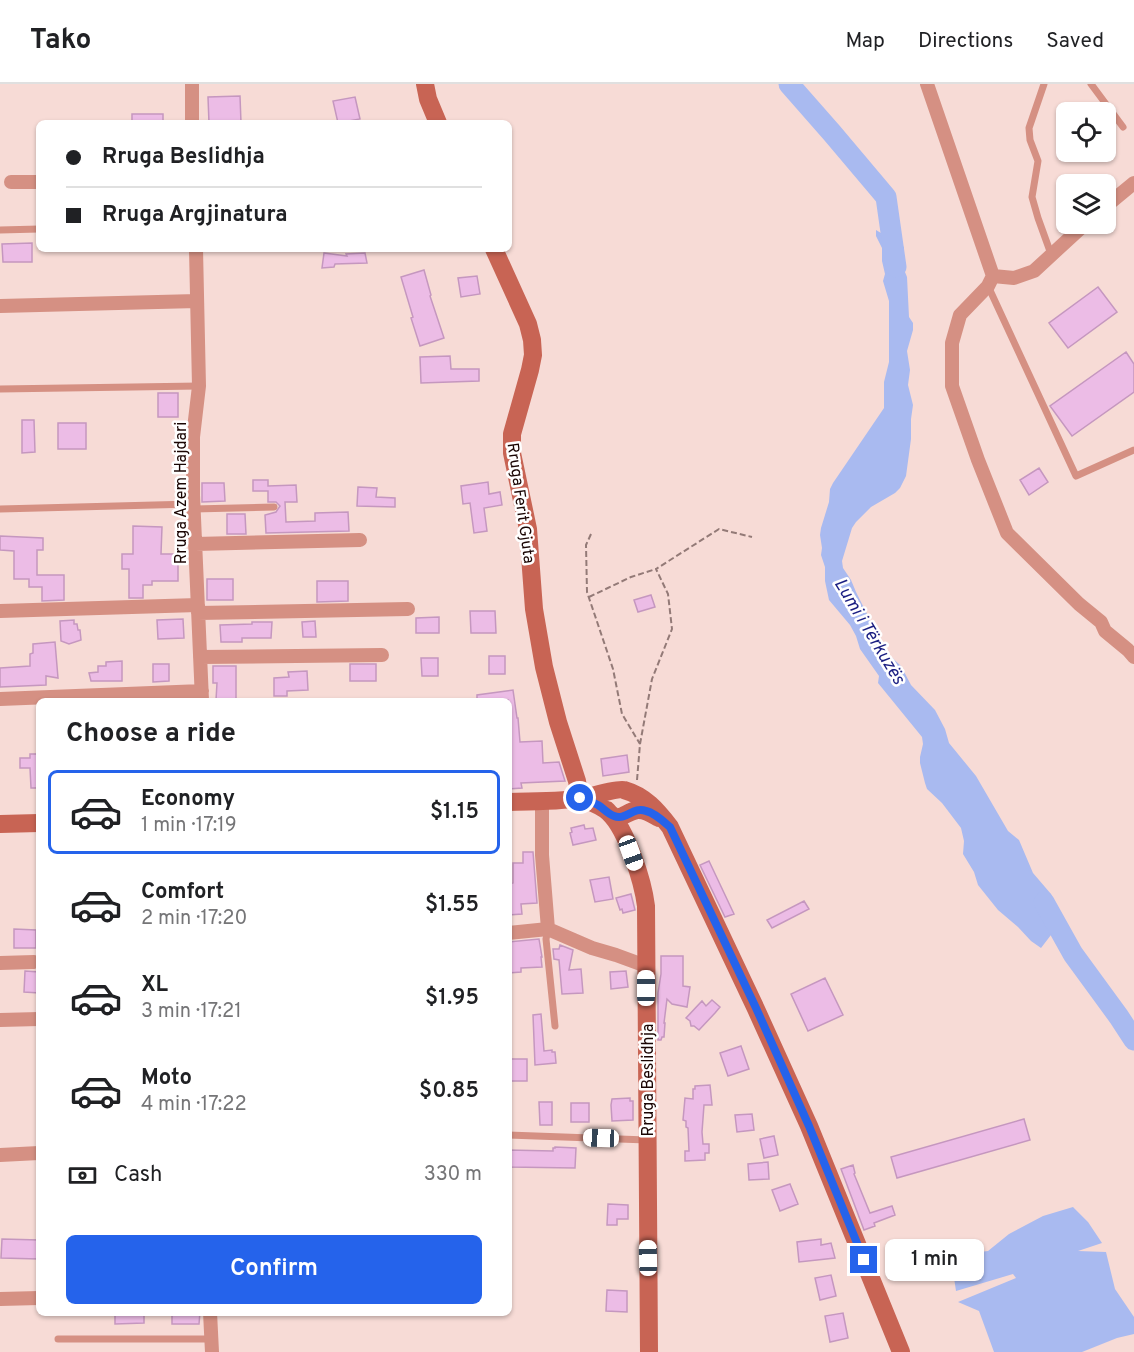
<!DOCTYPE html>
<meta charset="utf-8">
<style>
:root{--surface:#fff;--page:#f2f2f2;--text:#202124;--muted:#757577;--line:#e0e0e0;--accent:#2563eb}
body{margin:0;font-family:Overpass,sans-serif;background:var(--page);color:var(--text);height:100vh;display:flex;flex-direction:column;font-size:22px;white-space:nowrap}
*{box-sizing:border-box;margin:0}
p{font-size:20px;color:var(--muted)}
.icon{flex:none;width:33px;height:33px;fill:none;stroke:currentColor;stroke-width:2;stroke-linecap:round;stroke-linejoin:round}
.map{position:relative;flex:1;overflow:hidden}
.side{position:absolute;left:36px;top:614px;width:476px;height:618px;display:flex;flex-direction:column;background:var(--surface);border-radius:9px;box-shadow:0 2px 4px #0004}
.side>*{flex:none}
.banner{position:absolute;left:36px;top:36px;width:476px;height:132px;border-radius:9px;box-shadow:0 2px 4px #0004;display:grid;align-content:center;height:132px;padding:0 30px;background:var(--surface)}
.buttons{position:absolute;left:1056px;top:18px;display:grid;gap:12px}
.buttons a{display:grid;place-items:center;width:60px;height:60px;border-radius:9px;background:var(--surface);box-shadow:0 2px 4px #0004;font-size:30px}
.end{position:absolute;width:27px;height:27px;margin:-14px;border:8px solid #2563eb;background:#fff;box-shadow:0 0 0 3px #fff}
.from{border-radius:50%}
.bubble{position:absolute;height:42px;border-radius:9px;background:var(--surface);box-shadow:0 2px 4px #0004;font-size:20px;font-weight:600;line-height:42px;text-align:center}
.car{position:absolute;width:18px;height:36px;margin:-18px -9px;border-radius:8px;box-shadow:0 0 4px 2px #0007;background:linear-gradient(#fff 24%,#345 0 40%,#fff 0 76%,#345 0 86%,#fff 0)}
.banner b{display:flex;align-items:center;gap:21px;height:57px;font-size:22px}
.banner b+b{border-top:2px solid var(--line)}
.banner i{width:15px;height:15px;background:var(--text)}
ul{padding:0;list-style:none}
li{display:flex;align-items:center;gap:18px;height:84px;margin:0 12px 9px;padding:0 18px;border:3px solid transparent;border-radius:9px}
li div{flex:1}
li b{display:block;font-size:22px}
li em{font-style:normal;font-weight:600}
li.on{border-color:var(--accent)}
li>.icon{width:54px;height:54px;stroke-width:1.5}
h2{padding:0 30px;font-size:27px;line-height:72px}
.pay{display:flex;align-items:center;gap:15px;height:66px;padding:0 30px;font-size:22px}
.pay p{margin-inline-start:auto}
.cta{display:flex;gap:12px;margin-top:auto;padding:12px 30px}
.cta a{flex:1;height:69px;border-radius:9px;background:var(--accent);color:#fff;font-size:24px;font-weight:600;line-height:69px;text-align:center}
header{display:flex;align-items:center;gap:36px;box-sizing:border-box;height:84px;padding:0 30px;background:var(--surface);border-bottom:2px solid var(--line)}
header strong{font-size:28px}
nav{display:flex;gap:33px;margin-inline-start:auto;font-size:21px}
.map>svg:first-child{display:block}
</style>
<header>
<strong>Tako</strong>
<nav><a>Map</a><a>Directions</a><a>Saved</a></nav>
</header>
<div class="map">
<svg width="1134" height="1268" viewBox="0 0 1134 1268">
<rect width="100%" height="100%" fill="#f7dbd6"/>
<!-- water -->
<path fill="#a9baf0" d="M876 146 904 163 903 183 907 193 909 233 913 239V246L907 267 910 286 908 301 913 321 911 335V355L906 392 900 404 895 409 871 423 856 438 852 444 842 477 843 484 851 496 856 508 886 568 901 582 911 601 935 626 945 645 949 659 976 692 1008 747 1019 756 1033 789 1051 810 1056 822 1064 834 1041 864 1031 857 1018 843 998 826 978 801 974 788 963 770 964 757 961 744 942 719 927 705 925 699 920 679V673L923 660 922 653 878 599 879 592 860 565 856 552 850 541 829 516 825 497V483L821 471 822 464 820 451 821 444 829 418 830 405 833 399 884 324V298L889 278V217L883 197 885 190 882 177V164L876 152Z
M1073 1123 1088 1138 1102 1159 1078 1167 1106 1168 1115 1205 1134 1233V1250L1117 1254 1082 1268H994L979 1227 958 1218 1016 1194 1013 1190 956 1207 953 1187 963 1170 988 1167 1009 1150 1043 1132Z"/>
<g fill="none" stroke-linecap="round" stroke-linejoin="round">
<!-- river -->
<path stroke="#a9baf0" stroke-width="21" d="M789 0 832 49 886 113 896 183
M1044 818 1073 870 1119 933 1134 956"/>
</g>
<!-- building -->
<path fill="#ecbce6" stroke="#c597bf" stroke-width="1.5" d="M240 12 241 39H209L208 13Z
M355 13 360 35 338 39 333 17Z
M132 30H163V39H132Z
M32 159V178H3L2 160Z
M324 169 347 172 346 170 365 169 367 179 335 180 334 183 322 184Z
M424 186 431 211 430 212 444 254 420 262 411 234 413 233 401 193Z
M477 192 480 210 461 213 458 194Z
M1098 203 1117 228 1068 264 1049 239Z
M1126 268 1134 280V308L1072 352 1050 322Z
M450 272 451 285H479V297L421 299 420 273Z
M158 309H178V333H158Z
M22 336H34L35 368 22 369Z
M58 339H86V365H58Z
M1039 384 1048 398 1029 411 1020 396Z
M253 396H268V402L296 401 297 418H285L286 438 315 437V429L348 428 349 447 266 449 265 431 276 428 280 422 276 418H268V407H253Z
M488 398 489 410 500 408 502 421 484 424 487 447 474 449 470 419 463 420 461 402Z
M202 399H224L225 417 202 418Z
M358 403 377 404 376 413 395 414V423L357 422Z
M227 430H245L246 450H227Z
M133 442 162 443 161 470H178V497H152V501H143V514H129V485H122V470H133Z
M0 452 43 454V466H37V491H64V516L42 517V503H29V495H14V467L0 466Z
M207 495H233V516H207Z
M317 497H348V517L317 518Z
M651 511 655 523 638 528 634 516Z
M470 527H495L496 549H471Z
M439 533V549H416V534Z
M183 535 184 554 158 555 157 536Z
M74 536V540H77L78 546H80L81 556 69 560 61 557 60 537Z
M315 537 316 553H303L302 538Z
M252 538H272L271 554H242V558H221L220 541 252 540Z
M55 558 58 594 46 592V601L0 603V584L30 582V570L33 569V560Z
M489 572H505V590H489Z
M421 574H438V592H422Z
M122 577V597H91L89 589 98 588V582H106V578Z
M153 580H169V597L153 598Z
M350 580H376V597H350Z
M213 582H236V616H216L217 599H213Z
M307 587 308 606 287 607V612H274V594L289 593 288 588Z
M513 606 517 634H518L520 658 542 657 543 679 559 678 565 697 521 699 522 704 508 705V616H477V611Z
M30 670H39V704H31L30 684H20V674H30Z
M627 671 629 688 603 692 601 675Z
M584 741 585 745 593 744 596 756 573 761 570 749 572 748 571 744Z
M523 768H533L537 819 521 820 522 830 508 831V800L513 799V779H523Z
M709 777 734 830 725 833 700 781Z
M609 793 613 815 595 818 590 796Z
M631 810 635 826 623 829 622 825 620 826 616 814Z
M804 817 809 825 772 844 767 836Z
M14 845 36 846V864H14Z
M539 855 542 873H541L542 883 521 884V888L508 889V858Z
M560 861 573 866 569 886 581 885 583 909 562 910 559 876 554 875 553 865H559Z
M661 872H683V902L690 903 687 923 672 920 667 915 664 939H665L664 953H662L661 956H658V909L661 890Z
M25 887 39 888V909L24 908Z
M626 887 628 903 611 905 610 888Z
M825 894 843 931 808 947 791 910Z
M712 916 720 923 715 929 699 946 694 942H691L690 937 686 934 702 917 706 922Z
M541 930 544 967 552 966V968H555L556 979 535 981 533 931Z
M741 962 749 985 728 992 720 969Z
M508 975H527V997H508Z
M710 1001 712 1021H704L702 1048 703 1060H709V1069H705V1076L685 1077V1067H689L688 1044 686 1043V1037L683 1036 685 1014 693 1015V1005H695V1002Z
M630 1014V1017H633V1036L612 1037 611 1021 612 1015Z
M539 1018H552V1041H540Z
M571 1019H589V1038H571Z
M752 1030 754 1046 737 1048 735 1031Z
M1024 1035 1030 1056 897 1094 891 1073Z
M774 1052 778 1071 764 1074 760 1055Z
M555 1063 576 1064 575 1084 508 1083V1066L553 1067V1064H555Z
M768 1078 769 1095 749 1096 748 1080Z
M853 1081 855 1089 854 1090 870 1129 892 1122 895 1131 874 1139 875 1142 864 1146 841 1085Z
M790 1100 798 1120 780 1127 772 1106Z
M608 1120 628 1121V1135H617V1141H607Z
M2 1155 39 1156V1175L1 1174Z
M821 1155V1161L831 1159 835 1174 799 1178 797 1158Z
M831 1191 836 1212 820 1216 815 1194Z
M607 1206 627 1207V1228L606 1227Z
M115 1228H144V1239L115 1240Z
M172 1228H200L199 1240H172Z
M843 1229 848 1254 830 1258 825 1232Z"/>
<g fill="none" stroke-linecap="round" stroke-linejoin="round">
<!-- path -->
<path stroke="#937a77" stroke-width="2" stroke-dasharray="6 3" stroke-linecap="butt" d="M591 450 586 461 587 508 613 585 622 630 640 660
M589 513 631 493 656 485
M637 696 640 660 652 595 672 545 668 510 656 485 719 445 752 453"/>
<!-- lane -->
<path stroke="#d59083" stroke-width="7" d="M1044 0 1029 44 1030 56 1038 77 1032 113 1038 134 1051 170
M1091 0 1123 43
M0 146 39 145
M988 202 1076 392 1134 366
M0 305 199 302
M0 425 193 420
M194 425 274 423
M548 845 546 855 555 942
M508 1051 647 1056
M58 1255H211"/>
<!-- street -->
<path stroke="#d59083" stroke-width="14" d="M192 0V39
M927 0 993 192 1014 194 1034 187 1085 140
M11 98H39
M1106 122 1134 99
M196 165 199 302 193 353V411L202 616
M993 192 988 202 960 231 952 259V302L978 376 1007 449 1079 520 1101 538 1105 547 1128 566 1134 573
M0 222 197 217
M195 460 360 456
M0 527 198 521
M198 529 408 525
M200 573 382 571
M0 615 202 607
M542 717V771L548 845 592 864 616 871 646 882
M508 849 548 845
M0 879 34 878
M0 936 39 935
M0 1071 39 1069
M0 1215 39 1214
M210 1228 212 1268"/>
<!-- secondary -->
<path stroke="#c86454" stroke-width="18" d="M425 0 428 15 438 39
M494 165 528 240 532 256 533 271 530 286 512 350V369L528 445 534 525 544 583 558 638 577 697 580 714
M580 714C590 718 601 721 609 729 627 746 643 798 646 822L649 1268
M508 718C535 717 562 718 588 713 595 711 619 704 624 706 645 712 657 726 670 743L756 925 809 1042 901 1268
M607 726C619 741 624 728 637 726 645 725 652 730 659 734
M0 740 39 739"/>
</g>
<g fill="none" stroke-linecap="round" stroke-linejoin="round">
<!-- route -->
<path stroke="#2563eb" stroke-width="8" d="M580 714C586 716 592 718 598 721 603 724 608 730 614 732 626 737 633 722 646 727 655 729 663 737 670 743L756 924 809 1042 864 1176"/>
</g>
<g text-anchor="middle" stroke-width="5" stroke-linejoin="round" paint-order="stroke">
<!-- street labels -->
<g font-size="16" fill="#1a0503" stroke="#fff">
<text transform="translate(180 409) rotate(-90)" y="6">Rruga Azem Hajdari</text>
<text transform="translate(522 419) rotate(82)" y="6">Rruga Ferit Gjuta</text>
<text transform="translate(647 996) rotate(-90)" y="6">Rruga Beslidhja</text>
</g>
<!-- water labels -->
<g font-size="18" font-style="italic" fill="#1a1e82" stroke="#fff">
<text transform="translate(870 547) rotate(59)" y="6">Lumi i Tërkuzës</text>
</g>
</g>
</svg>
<div class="buttons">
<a><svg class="icon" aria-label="locate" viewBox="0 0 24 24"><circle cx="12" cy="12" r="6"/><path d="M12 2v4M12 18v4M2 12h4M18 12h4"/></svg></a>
<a><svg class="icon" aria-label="layers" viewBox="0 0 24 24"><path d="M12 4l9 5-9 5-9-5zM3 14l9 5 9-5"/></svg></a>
</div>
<i class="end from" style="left:580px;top:714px"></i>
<i class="end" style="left:864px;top:1176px"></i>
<div class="bubble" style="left:885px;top:1155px;width:99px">1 min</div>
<i class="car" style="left:631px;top:769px;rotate:160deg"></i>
<i class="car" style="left:646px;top:904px;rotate:0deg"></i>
<i class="car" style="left:601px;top:1054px;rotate:272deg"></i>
<i class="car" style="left:648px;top:1174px;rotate:359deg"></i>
<div class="banner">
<b><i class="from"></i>Rruga Beslidhja</b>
<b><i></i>Rruga Argjinatura</b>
</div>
<section class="side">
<h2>Choose a ride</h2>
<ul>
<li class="on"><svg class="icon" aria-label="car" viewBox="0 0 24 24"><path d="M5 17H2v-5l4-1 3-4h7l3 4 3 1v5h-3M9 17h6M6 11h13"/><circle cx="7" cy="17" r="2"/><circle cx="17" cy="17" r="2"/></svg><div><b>Economy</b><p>1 min · 17:19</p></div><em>$1.15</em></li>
<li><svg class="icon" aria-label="car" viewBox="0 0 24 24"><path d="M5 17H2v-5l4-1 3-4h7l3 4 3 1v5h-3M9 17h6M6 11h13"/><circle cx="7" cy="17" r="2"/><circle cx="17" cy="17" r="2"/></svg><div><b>Comfort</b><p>2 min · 17:20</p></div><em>$1.55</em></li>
<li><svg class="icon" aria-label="car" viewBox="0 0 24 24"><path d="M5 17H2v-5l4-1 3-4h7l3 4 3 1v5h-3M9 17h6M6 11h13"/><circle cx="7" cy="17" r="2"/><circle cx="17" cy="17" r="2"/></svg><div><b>XL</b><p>3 min · 17:21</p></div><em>$1.95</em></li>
<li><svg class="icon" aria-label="car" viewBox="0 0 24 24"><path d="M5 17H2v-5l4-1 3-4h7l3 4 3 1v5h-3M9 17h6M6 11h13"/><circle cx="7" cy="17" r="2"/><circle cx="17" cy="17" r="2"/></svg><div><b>Moto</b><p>4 min · 17:22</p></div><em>$0.85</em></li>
</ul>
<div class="pay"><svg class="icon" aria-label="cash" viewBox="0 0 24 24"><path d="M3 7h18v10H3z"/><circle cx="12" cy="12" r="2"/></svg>Cash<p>330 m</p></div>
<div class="cta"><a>Confirm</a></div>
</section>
</div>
